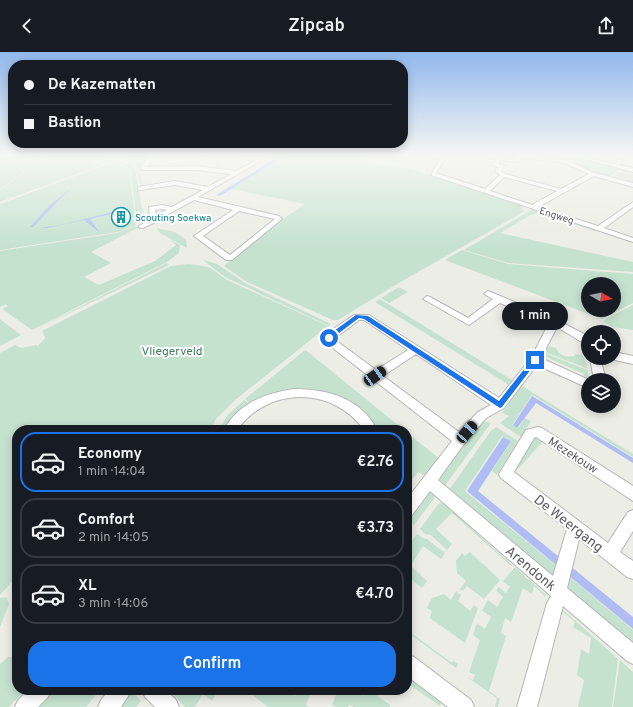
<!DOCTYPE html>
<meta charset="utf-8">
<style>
:root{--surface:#171b24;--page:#242831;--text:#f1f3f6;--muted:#9ea1a6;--line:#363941;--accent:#1a73e8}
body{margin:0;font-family:Overpass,sans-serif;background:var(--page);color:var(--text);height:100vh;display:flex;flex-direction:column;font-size:15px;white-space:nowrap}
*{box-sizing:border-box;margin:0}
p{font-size:13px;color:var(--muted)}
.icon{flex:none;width:22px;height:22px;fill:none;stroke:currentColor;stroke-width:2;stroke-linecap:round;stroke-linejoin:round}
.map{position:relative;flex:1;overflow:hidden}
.sheet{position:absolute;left:12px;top:373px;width:400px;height:270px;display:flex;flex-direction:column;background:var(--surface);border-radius:16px;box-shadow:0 2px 10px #0003}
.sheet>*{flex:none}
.guide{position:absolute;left:8px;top:8px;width:400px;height:88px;border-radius:16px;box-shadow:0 2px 10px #0003;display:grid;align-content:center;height:88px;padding:0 16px;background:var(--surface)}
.needle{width:26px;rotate:99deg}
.controls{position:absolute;left:581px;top:225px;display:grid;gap:8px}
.controls a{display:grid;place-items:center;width:40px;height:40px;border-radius:50%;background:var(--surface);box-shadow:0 2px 10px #0003;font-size:20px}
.end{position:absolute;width:18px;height:18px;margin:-9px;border:5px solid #1a73e8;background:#fff;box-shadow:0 0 0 2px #fff}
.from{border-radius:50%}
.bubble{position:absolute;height:28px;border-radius:14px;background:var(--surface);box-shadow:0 2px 10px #0003;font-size:13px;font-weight:600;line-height:28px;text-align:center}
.car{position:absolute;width:12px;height:24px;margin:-12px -6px;border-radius:5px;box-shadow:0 0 3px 1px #0007;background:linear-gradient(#222 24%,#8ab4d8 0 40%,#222 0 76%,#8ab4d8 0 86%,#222 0)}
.guide b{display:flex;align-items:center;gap:14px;height:38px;font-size:15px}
.guide b+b{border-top:1px solid var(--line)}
.guide i{width:10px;height:10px;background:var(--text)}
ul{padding:7px 0 0;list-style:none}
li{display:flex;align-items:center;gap:12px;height:60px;margin:0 8px 6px;padding:0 8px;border:2px solid var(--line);border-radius:16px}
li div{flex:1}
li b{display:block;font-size:15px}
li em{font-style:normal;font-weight:600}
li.selected{border-color:var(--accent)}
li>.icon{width:36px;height:36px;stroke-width:1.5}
.action{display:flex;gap:8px;margin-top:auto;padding:8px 16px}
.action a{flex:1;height:46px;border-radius:16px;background:var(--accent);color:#fff;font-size:16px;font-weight:600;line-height:46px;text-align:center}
header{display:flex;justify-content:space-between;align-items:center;height:52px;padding:0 16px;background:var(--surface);font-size:18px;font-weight:600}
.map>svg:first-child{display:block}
</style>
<header><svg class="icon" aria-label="back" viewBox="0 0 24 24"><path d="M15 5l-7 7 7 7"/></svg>Zipcab<svg class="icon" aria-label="share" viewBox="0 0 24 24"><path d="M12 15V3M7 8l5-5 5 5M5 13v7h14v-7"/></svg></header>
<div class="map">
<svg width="633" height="655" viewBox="0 0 633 655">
<rect width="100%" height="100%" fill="#ecede5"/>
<!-- education -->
<path fill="#dcddd4" d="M624 117 633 119V131L613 125Z"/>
<!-- green -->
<path fill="#c5e2cf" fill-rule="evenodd" d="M0 103H48L0 137Z
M49 103H103L118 107H109L112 109 0 150V138Z
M133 103H153L142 113 143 119 140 120 143 135 141 136 137 115 121 107Z
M287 103H363L359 110 411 117 523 153 522 157 525 159 397 232 338 268H333L247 230 224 214 284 166 305 152 232 137Z
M577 105 580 106 622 116 609 125 596 122 570 110Z
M119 108 135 116 143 162 136 163 132 130 133 129H132L130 117 115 109Z
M114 110 129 117 136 173 118 180 0 198V152Z
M533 157 596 178 594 179 542 161 530 163 500 181 633 210V220L508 211 464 198Z
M135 174 139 175 91 200 111 211 84 225 99 233 155 209 176 193 171 188 180 193 179 201 167 210 32 278 2 257 8 254 6 252 0 255V199L117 181Z
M156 176 175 180 186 188 187 196 160 181Z
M462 198 508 212 633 222V251L602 267 445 208ZM588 232H614V258H588Z
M203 208 217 212 245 231 331 272 329 274 225 225Z
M167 211 169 213 32 279Z
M189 212 209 215 227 228 328 274 235 348 216 367 210 378H17V524L0 543V301L15 293 22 296 36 293 38 294 45 286 44 282 42 279 171 214Z
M399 235 408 240 389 251 381 246Z
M380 247 512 328 509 333 375 250Z
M633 253V278L613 275 603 270 606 267Z
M0 267 21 283 0 294Z
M549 294 556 296C559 303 566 306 574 304L576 302 583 304 588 317 545 300Z
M305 298 308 300 404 378H375L331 342 306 337 251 352 245 347Z
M544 301 588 318V327L583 326 584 322 542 303Z
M522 334 633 402V405L532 343 512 373 518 376 525 366 531 369 521 385 500 371 509 364 502 361Z
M244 348 250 352 225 378H218L228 363Z
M481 369 491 371 444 435 440 428V423Z
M496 375 518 389 497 423 492 419 511 389 502 384 465 439 559 516 556 530 449 438 490 380Z
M407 381 440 407 425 424 418 420 407 434Z
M542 385 545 387 518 417 515 414 532 386Z
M429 440 438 441 414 473 407 466 426 441Z
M439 451 444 452 512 513 511 514 452 461 436 477 452 492 447 498 431 483 425 482 420 477Z
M417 482 423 486 427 487 445 501 441 507 423 494 411 513H410L427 529 422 536 407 524V495Z
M470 500 500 528 484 547 467 534 463 539 460 537 466 529 457 521 456 509 462 501 465 504Z
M515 515 546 543V545L534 534 532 542 523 536 511 570 505 566 501 581 506 584 489 639 500 647 498 655H495L497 646 467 625 473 628 475 623 469 620 480 588 473 583 477 571 485 577 491 565 482 558 488 548 497 555 503 545 496 538 499 535 506 541 510 535 503 529Z
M565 521 633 578V596L561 535Z
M456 539 461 543 458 549 470 559 474 553 478 556 465 591 430 566 432 559 427 556 432 546 444 542 451 548Z
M6 545 9 552 0 575V546Z
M562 557 618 607 612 655H578L584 628 577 623 581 597 589 602 591 586 573 575 575 570 562 559Z
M407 578 452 611 453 609 458 612 456 616 407 580Z
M8 605H17V638H25L9 655H0V612Z
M620 608 633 620V655H613Z
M407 624 450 655 441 650 440 654 407 631Z
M50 638H100L86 655H33Z
M131 638 141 649 136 655H118Z
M179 638H182L186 642 189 638H218L212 649 203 642 195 655H185L174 644Z
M246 638H287L295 644 298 638H304L310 642 306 653 309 655H268Z
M330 638H355L363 644 366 638H369L390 653V655H353L349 652 348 655H336L332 653 336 643Z"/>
<!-- water -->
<path fill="#afbdf4" d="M281 103H287L220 144 216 143Z
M72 135 33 175C54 179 103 159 129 158L90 167 100 181 84 168 47 176 30 175 49 154Z
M532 344 633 406V411L536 351 517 376 513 373Z
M503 385 511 389 478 439 633 565V577L467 439Z"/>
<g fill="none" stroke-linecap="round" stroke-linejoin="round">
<!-- minor casing -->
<g stroke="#b6b5ba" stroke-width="2">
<path id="minor" d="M152 103H158L147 115 197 114 236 119 255 109 238 106 193 103H240L259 106 266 103H271L198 145 279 164 282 167 232 208H226L194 184 233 158 194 148 163 165 162 167 143 176H139V174L152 166 150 164 149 155 162 153 172 155 203 138 175 133 140 138 138 137V135L175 129 208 135 231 122 197 118H142L141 114ZM162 157 167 158 156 163 155 158ZM239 159 275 167 230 203 203 184Z
M442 103H447L436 121 485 137 500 123 495 119 498 115 491 113 497 107 493 106 494 103 515 107 518 103H531L566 108 595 121 633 131V135L594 124 538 155 598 174 633 150V155L604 176 633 186V190L431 123ZM522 105 565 111 589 122 561 137 505 122 501 119 504 113 498 112 501 108 518 110ZM504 125 557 139 532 153 490 139Z
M571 103H578L614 112 627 103H632L619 113 633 116V120Z
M488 239 551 265 586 283 588 285V294L557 275 541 306 589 328H588V336L537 313 504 356 486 366 464 392 438 428 553 524 567 477 501 426 499 422 526 378 538 375 542 376 633 434V449L536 385 534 386 514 420 608 491 628 460 633 458V479L620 500 633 509V527L627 525 579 487 567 536 633 591V612L627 609 563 554 537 655H517L547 551 551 544 430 439 412 463 407 465V447L452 389 320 286 354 263H369L499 346 531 306 549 271 500 251 469 273 423 247 427 244 430 245 468 266 493 247 484 242ZM359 268H364L408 298 376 318 334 287ZM416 302 491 353 478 360 459 380 383 324Z
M614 300 633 304V312L610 307 614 306Z
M590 306H600L606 328H594Z
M294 337C327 337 361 346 377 378H364C333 334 268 334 237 378H224C238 351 266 341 294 337Z
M407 603 414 605 471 648 474 655H448L407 624Z
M28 638H51L48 645 38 655H15L18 648Z
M109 638H132L121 655H98L101 648Z
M142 638H166L176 648 179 655H155L145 645Z"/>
</g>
<!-- minor -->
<use href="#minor" fill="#fff" fill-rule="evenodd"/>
</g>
<!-- sky -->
<linearGradient id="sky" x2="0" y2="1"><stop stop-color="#91b8ed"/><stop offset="0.53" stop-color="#f6f7f3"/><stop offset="1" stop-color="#f6f7f3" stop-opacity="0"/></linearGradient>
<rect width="633" height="195" fill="url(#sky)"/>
<!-- route -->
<path fill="#1a73e8" d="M356 263 368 264 499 349 533 306 538 308 502 355 500 356 364 267 359 266 331 287H327V284Z"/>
<!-- icons -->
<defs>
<g id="building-ring" transform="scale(1)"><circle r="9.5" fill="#fff" stroke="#0f9aa8" stroke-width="1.5"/><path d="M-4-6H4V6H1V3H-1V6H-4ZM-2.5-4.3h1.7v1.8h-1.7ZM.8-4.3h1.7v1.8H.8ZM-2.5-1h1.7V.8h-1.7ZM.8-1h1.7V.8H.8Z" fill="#0f9aa8"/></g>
</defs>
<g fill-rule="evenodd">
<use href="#building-ring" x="121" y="165"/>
</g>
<g text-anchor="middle" stroke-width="4" stroke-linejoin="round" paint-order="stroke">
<!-- far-street labels -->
<g font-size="10" fill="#5d5e64" stroke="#fff">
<text transform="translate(557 163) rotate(18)" y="4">Engweg</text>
</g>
<!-- far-culture labels -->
<g font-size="10" fill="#0d838f" stroke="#fff" text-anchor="start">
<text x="135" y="169">Scouting Soekwa</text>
</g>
<!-- park labels -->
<g font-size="12" fill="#407f5a" stroke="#fff">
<text x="172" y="303">Vliegerveld</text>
</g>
<!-- street labels -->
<g font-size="12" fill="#5d5e64" stroke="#fff">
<text transform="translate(573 403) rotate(33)" y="4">Mezekouw</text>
</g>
<!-- near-street labels -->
<g font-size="14" fill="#5d5e64" stroke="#fff">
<text transform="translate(569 471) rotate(38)" y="5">De Weergang</text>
<text transform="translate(531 516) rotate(40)" y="5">Arendonk</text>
</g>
</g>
</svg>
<div class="controls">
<a><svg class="needle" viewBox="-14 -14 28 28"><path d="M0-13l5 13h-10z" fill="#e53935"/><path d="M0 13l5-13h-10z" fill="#9ea1a6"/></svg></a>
<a><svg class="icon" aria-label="locate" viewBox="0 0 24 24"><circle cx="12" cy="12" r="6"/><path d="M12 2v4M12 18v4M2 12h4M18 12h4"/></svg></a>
<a><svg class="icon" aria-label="layers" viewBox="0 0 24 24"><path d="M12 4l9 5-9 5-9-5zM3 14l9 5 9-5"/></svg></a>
</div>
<i class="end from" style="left:329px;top:286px"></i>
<i class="end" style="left:535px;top:308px"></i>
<div class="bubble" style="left:502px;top:250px;width:66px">1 min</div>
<i class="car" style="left:375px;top:324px;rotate:56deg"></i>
<i class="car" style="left:467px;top:380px;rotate:41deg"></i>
<div class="guide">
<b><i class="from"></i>De Kazematten</b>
<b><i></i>Bastion</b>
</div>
<section class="sheet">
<ul>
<li class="selected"><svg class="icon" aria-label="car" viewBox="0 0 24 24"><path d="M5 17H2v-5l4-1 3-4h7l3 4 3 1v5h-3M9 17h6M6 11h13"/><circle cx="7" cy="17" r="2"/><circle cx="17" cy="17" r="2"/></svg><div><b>Economy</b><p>1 min · 14:04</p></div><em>€2.76</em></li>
<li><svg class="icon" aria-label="car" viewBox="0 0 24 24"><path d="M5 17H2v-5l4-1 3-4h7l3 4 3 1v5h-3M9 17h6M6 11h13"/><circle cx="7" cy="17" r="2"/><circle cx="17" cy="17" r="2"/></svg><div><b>Comfort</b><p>2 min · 14:05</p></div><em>€3.73</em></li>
<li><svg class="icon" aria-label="car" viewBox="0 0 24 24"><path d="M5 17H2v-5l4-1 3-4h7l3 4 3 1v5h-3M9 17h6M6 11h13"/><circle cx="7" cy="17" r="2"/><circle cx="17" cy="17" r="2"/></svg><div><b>XL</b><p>3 min · 14:06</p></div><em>€4.70</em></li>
</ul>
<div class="action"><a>Confirm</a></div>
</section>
</div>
